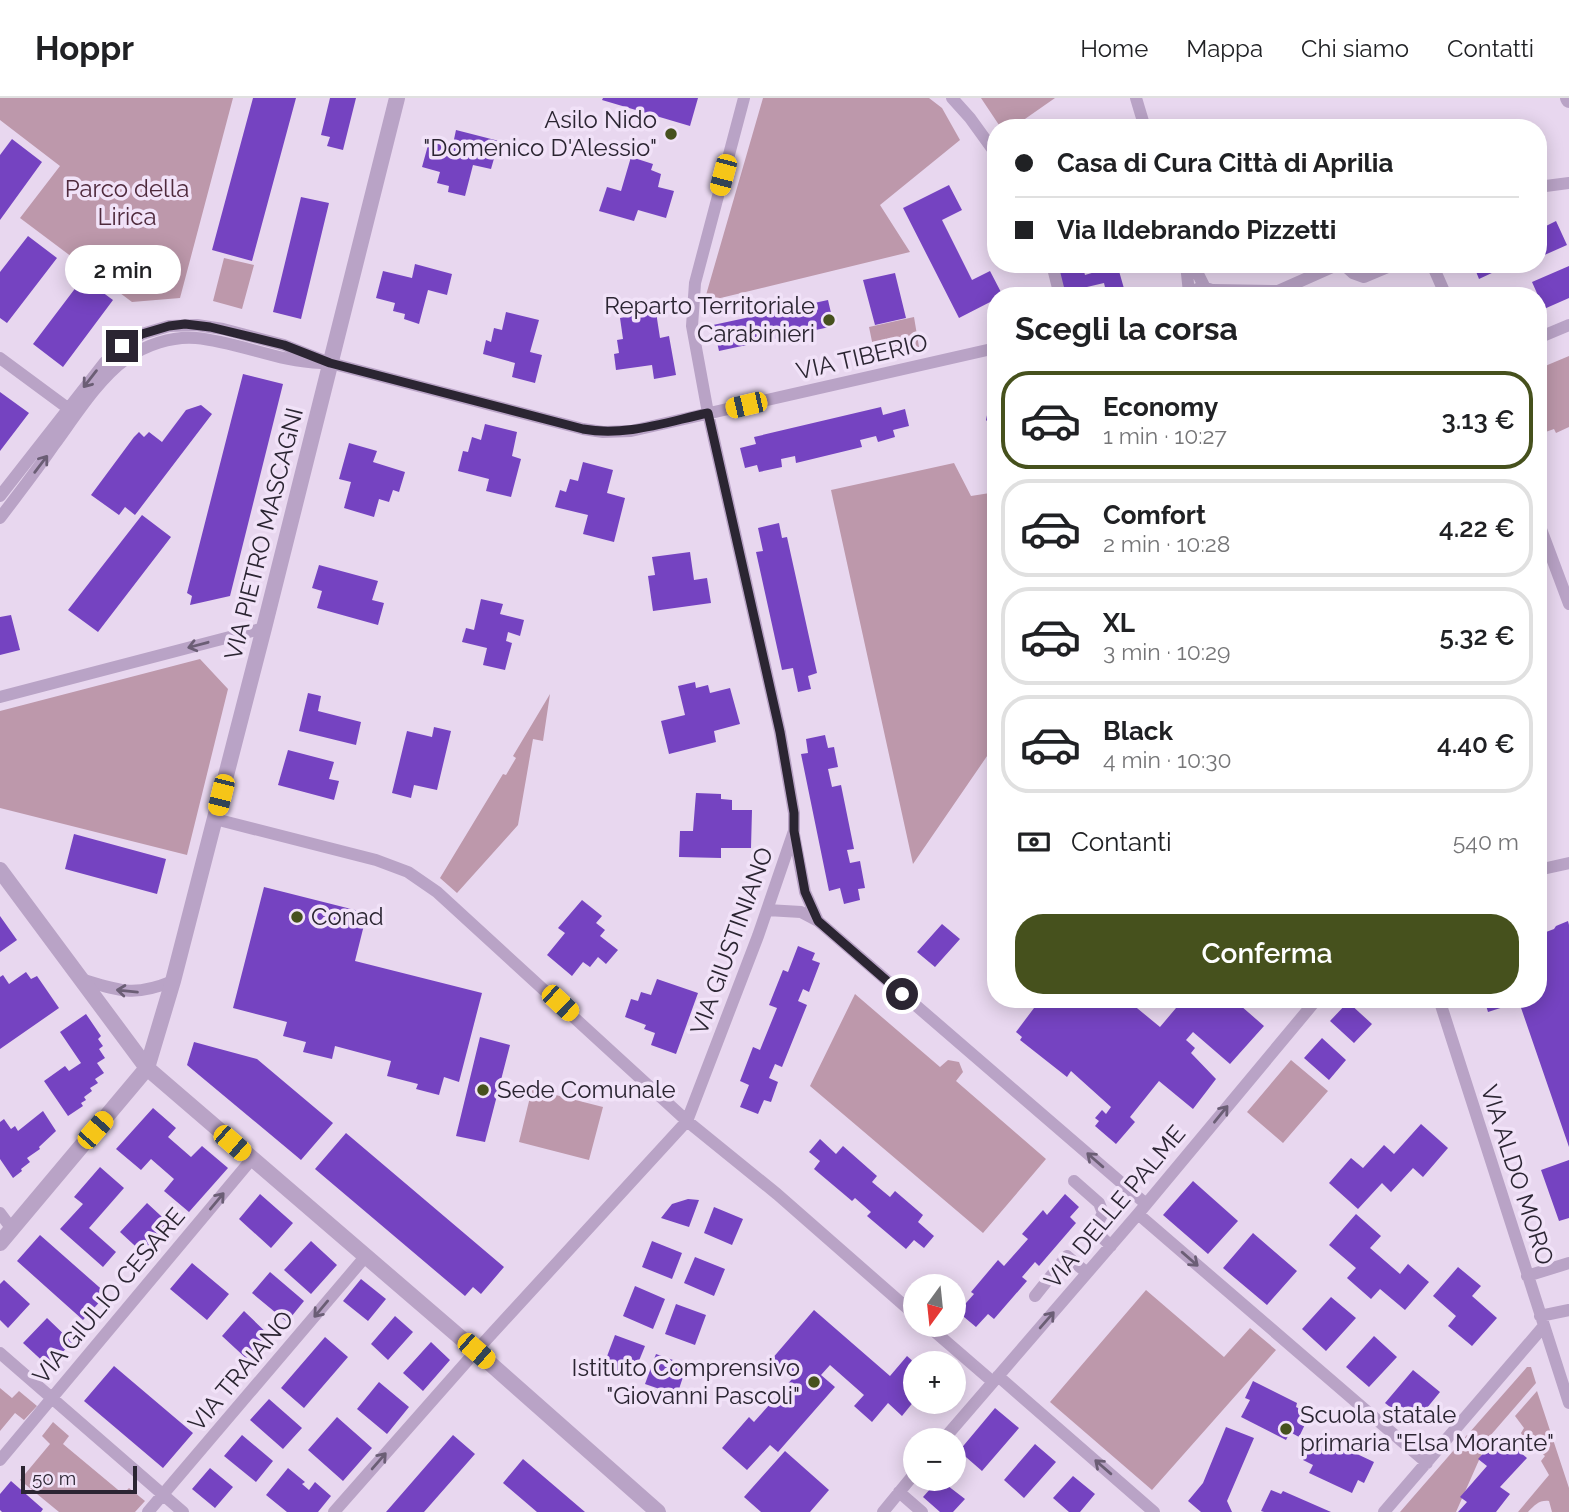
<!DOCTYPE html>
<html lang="it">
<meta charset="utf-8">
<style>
:root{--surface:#fff;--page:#f6f6f6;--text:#202124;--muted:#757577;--line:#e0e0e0;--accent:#46511d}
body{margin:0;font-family:Raleway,sans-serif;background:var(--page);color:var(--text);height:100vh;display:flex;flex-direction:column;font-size:26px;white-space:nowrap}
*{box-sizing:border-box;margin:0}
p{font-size:23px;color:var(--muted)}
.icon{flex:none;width:38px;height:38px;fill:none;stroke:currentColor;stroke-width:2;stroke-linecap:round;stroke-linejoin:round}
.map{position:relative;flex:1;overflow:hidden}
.sheet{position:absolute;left:987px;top:189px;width:560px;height:721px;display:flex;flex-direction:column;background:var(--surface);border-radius:28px;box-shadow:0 4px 18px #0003}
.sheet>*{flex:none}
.guide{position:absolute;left:987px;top:21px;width:560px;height:154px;border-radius:28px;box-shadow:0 4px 18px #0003;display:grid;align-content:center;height:154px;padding:0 28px;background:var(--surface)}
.needle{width:46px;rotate:195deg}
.buttons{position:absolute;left:903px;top:1176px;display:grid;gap:14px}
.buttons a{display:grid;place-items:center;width:63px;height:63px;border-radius:50%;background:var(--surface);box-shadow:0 4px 18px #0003;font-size:35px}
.scale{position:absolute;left:21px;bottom:18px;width:116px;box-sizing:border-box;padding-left:7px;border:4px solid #2b2532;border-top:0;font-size:19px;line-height:24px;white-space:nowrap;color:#2b2532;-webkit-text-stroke:5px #f1e2f8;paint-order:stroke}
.end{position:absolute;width:32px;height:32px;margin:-16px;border:9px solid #2b2532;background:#fff;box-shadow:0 0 0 4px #fff}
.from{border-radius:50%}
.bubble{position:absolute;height:49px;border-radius:24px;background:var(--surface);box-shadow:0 4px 18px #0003;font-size:23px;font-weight:600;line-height:49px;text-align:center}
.car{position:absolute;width:21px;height:42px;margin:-21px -10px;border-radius:9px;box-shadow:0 0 5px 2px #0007;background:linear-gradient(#f5c518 24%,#345 0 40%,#f5c518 0 76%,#345 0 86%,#f5c518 0)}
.guide b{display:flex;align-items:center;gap:24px;height:66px;font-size:26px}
.guide b+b{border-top:2px solid var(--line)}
.guide i{width:18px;height:18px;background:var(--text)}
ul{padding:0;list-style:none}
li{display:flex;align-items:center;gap:21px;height:98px;margin:0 14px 10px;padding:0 14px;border:4px solid var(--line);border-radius:28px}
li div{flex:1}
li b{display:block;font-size:26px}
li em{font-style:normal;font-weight:600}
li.selected{border-color:var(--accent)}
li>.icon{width:63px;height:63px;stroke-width:1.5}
h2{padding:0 28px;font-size:32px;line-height:84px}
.pay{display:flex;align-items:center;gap:18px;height:77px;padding:0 28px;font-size:26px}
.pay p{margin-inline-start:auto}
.primary-button{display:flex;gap:14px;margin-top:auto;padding:14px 28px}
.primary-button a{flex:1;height:80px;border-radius:28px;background:var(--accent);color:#fff;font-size:28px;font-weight:600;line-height:80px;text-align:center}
header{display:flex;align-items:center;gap:42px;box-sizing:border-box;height:98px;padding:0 35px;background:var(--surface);border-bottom:2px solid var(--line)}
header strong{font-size:33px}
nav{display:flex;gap:38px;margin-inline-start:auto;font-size:24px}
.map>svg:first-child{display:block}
</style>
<header>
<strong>Hoppr</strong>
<nav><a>Home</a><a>Mappa</a><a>Chi siamo</a><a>Contatti</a></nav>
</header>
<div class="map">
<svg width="1569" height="1414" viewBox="0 0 1569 1414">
<rect width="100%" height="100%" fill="#e8d7ef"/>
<!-- green -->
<path fill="#bd98ab" d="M0 0H233L180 200 132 204 20 120 60 68 0 22Z
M763 0H929L942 10 960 42 880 107 910 154 704 204Z
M981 0H1055L1012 30H1001Z
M224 160 254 167 242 211 213 203Z
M914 219 919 249 875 258 869 229Z
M1569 258V329L1556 335 1554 331 1540 336 1538 330V271Z
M954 365 971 398 996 394V645L913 766 831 392Z
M200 561 228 591 187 757 0 710V613Z
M550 596 543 643 533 641 518 727 457 795 440 780 503 676 506 677 516 660 513 658Z
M855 896 940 969 948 962 959 964 963 974 956 983 1046 1061 983 1135 810 988Z
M1291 962 1328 993 1283 1045 1247 1014Z
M532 991 603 1009 589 1062 519 1044Z
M1146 1192 1224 1259 1250 1230 1276 1252 1152 1392 1050 1304Z
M1527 1269H1531L1536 1285 1483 1346 1469 1335Z
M0 1290 12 1300 19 1293 37 1308 24 1322 15 1315 0 1333Z
M1537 1293 1569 1390V1414H1552L1549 1403C1539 1402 1535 1407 1528 1414H1518L1549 1377 1541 1363 1545 1358 1523 1339 1521 1335 1524 1330 1515 1318Z
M53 1324 69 1338 63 1346 123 1396 129 1390 145 1403 135 1414H59L20 1382 50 1346 42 1338Z
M1467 1337 1483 1349V1353L1456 1414H1400Z"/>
<!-- building -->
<path fill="#7543c1" d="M253 0H296L252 163 212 152Z
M330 0H356L343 52 327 48 330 39 321 37Z
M603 0H698L690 28 602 2Z
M456 32 499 43 491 71 473 67 465 98 448 94 449 88 437 85 440 74 422 69 430 40 453 46Z
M12 41 42 64 0 122V57Z
M631 59 653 66 651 72 661 76 658 89 674 93 666 120 638 112 634 123 599 113 607 89 621 93Z
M949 87 962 112 942 122 972 182 990 173 1003 198H996V201L959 220 903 110Z
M301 99 329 105 301 221 273 214Z
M1556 123 1567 147 1540 159 1538 132Z
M28 138 57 160 7 225 0 220V174Z
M415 166 452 176 447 197 428 192 419 226 404 221 405 216 393 213 395 205 376 200 383 173 412 180Z
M1082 166 1085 177 1095 174 1093 166H1117L1125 194 1107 198 1104 185 1087 189 1089 198H1065L1058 172Z
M1473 166H1511L1479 181Z
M1569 168V200L1544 211 1532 184Z
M895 175 906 220 875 227 863 182Z
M83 180 113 202 63 269 33 246Z
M828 202 834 228 719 253 713 227Z
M506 214 539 222 530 254 542 257 535 285 512 279 515 265 483 256 486 242 491 244 494 230 502 232Z
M656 214 660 240 669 238 676 277 654 281 652 267 616 272 614 256 619 255 617 242 623 241 620 220Z
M243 276 283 286 230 498 190 507 192 498 187 495Z
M996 289V333L986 322 992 293Z
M0 294 29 315 0 353Z
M201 307 212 316 135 417 125 409 119 417 91 397 134 339 139 334 144 339 149 334 162 344 186 312Z
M881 309 883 317 905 311 909 328 893 332 895 339 878 344 876 338 860 342 862 349 796 365 795 358 781 361 782 369 759 374 757 367 745 370 740 350 756 346 754 339Z
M485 326 517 334 512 358 521 361 511 399 486 393 489 381 458 373 463 353 468 354 472 339 481 342Z
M349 345 377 353 373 364 405 374 399 394 393 392 389 404 379 401 374 419 344 410 351 384 339 381Z
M583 364 613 372 607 395 625 400 614 444 583 436 588 417 555 409 560 392 566 394 570 381 578 383Z
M142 417 171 439 98 534 68 512Z
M779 425 782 440 787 439 817 575 808 578 811 591 798 594 793 570 782 572 756 454 763 453 758 430Z
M690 454 694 482 707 480 711 505 653 513 648 478 655 477 652 459Z
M319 467 378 483 372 502 384 505 378 527 317 510 322 493 312 490Z
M481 501 503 506 500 516 524 522 520 538 508 534 506 543 512 545 505 572 483 567 487 550 462 544 466 530 474 532Z
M11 517 20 552 0 557V519Z
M695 584 696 590 708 587 710 595 730 590 740 626 714 633 716 644 669 656 661 623 685 617 678 588Z
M308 595 321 598 318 613 361 624 356 647 299 633Z
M434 629 451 633 437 692 414 687 411 700 392 695 407 633 432 639Z
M825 637 828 650 834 649 838 669 828 671 832 689 841 687 854 751 847 752 850 765 860 763 865 790 858 791 860 802 844 806 840 790 829 793 801 656 808 655 806 641Z
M288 652 334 664 329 681 339 683 334 702 278 687Z
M696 695 721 696V701L732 702V712H752L751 750H721V760L679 759 680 733H693Z
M74 736 166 761 157 796 65 771Z
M264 789 367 815 355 863 482 895 459 984 444 979 439 997 416 991 418 986 387 978 391 963 335 948 332 961 303 954 306 944 283 938 287 924 233 910Z
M582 802 602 818 596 825 605 832 600 838 618 852 606 866 598 859 590 869 583 864 572 878 547 857 565 835 558 830Z
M0 818 17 842 0 854Z
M1568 823 1569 827V1049L1519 904 1488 914 1484 901H1538V837L1554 831 1556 828Z
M942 826 960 841 935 869 917 854Z
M798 848 815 855 812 862 820 865 809 894 803 891 798 903 807 907 782 969 775 966 769 980 778 984 771 1004 764 1002 758 1016 740 1009 749 987 740 983 753 949 760 952 777 910 769 907 783 872 788 874Z
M26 874 31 881 37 878 59 910 0 951V879L3 877 9 886Z
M657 881 698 895 676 956 651 947 655 935 644 931 646 927 625 919 631 901 638 903 641 894 651 897Z
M1036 901H1126L1160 929 1176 910 1165 901H1233L1264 928 1230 966 1193 934 1186 942 1195 950 1191 955 1216 981 1193 1011 1159 983 1130 1019 1135 1024 1116 1046 1095 1028 1099 1023 1095 1020 1102 1012 1106 1016 1111 1009 1071 973 1067 979 1020 942 1022 939 1016 934 1034 910 1032 907Z
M1348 904 1372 926 1354 945 1330 923Z
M86 916 101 938 98 941 103 948 99 951 105 960 97 965 104 975 95 981 98 985 90 990 92 993 84 999 86 1002 81 1005 83 1008 68 1018 44 983 65 968 69 973 81 965 60 934Z
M480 939 510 947 485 1044 456 1038Z
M1322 940 1346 962 1329 982 1304 960Z
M194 944 257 961 333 1025 301 1062 187 967Z
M153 1010 176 1030 168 1039 191 1059 202 1048 228 1070 189 1114 164 1093 174 1081 151 1061 141 1072 116 1051Z
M43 1013 56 1033 39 1049 40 1051 27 1060 30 1064 21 1071 22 1073 13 1080 0 1061V1024L4 1021 11 1031 15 1028 18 1033Z
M1421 1026 1448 1050 1423 1079 1413 1070 1391 1094 1382 1085 1358 1111 1329 1085 1351 1060 1363 1070 1384 1047 1394 1056Z
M346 1035 504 1169 481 1196 473 1189 465 1198 315 1071Z
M820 1041 836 1056 843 1048 877 1078 872 1084 890 1099 895 1093 923 1117 918 1124 934 1138 924 1150 914 1142 906 1151 867 1118 871 1114 855 1100 852 1103 814 1071 820 1063 809 1054Z
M1569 1062V1120L1559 1123 1541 1072Z
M100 1069 124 1090 89 1130 116 1154 103 1169 60 1131 83 1106 74 1099Z
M1193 1083 1238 1123 1208 1156 1163 1117Z
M260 1096 293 1125 271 1150 239 1121Z
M1065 1096 1079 1109 1070 1119 1076 1125 1039 1168 1035 1164 1022 1179 1027 1183 994 1221 988 1216 976 1229 958 1214 974 1196 971 1194 998 1162 1004 1168 1028 1141 1022 1136 1043 1112 1047 1117Z
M688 1101 699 1102 689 1129 661 1120 672 1106Z
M147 1105 173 1129 146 1158 120 1134Z
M714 1109 743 1121 732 1147 704 1135Z
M1356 1116 1381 1138 1370 1150 1400 1176 1408 1166 1429 1184 1405 1212 1380 1191 1371 1201 1347 1180 1356 1170 1329 1147Z
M1253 1135 1297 1173 1267 1207 1223 1170Z
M40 1137 107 1196 83 1222 17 1163Z
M311 1143 337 1167 311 1196 284 1172Z
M652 1143 682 1155 672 1181 642 1169Z
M695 1159 725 1171 714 1198 684 1185Z
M192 1165 229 1196 207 1222 170 1191Z
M1458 1169 1481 1188 1472 1198 1497 1220 1472 1248 1448 1228 1456 1218 1433 1198Z
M270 1174 304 1203 287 1224 252 1195Z
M361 1181 386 1201 368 1223 343 1203Z
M4 1182 30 1206 8 1230 0 1222V1186Z
M635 1188 665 1201 653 1231 623 1218Z
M1331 1199 1356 1220 1326 1253 1302 1231Z
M676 1206 706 1217 695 1247 665 1236Z
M814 1212 890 1278 907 1258 915 1265V1302L902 1318 888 1305 872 1324 854 1308 864 1297 830 1267 821 1277 835 1289 778 1354 770 1347 747 1372 722 1350 749 1319 754 1324 792 1281 771 1262Z
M244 1213 271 1239 249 1263 222 1238Z
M395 1218 413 1234 388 1262 371 1246Z
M47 1220 72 1244 49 1269 23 1245Z
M615 1237 645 1248 632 1280 603 1269Z
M1374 1238 1397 1259 1369 1289 1346 1269Z
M325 1239 348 1259 304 1310 281 1290Z
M431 1244 450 1262 423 1293 403 1275Z
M656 1256 687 1267 677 1297 645 1286Z
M114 1268 193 1335 163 1370 84 1303Z
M1413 1272 1440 1294 1413 1327 1385 1305Z
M1253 1283 1297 1305 1296 1309 1310 1316 1299 1339 1290 1334 1286 1342 1241 1319 1250 1302 1245 1300Z
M379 1284 409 1309 387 1336 357 1311Z
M269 1301 302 1330 283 1351 250 1322Z
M995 1310 1019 1330 982 1373 959 1353Z
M337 1319 372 1350 343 1383 308 1352Z
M1226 1329 1254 1340 1227 1403 1232 1414H1201L1188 1403 1203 1385Z
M242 1337 273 1363 256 1384 224 1358Z
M453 1337 475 1356 424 1414H386Z
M1500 1337 1527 1360 1500 1389 1510 1396 1496 1414H1458L1467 1404 1460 1399 1487 1368 1478 1361Z
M1325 1341 1374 1364 1364 1385 1358 1382 1352 1395 1309 1375 1313 1367 1303 1362 1312 1343 1322 1348Z
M1035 1346 1056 1364 1024 1400 1004 1382Z
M785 1353 829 1392 810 1414H761L744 1399Z
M523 1361 585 1414H537L503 1385Z
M210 1370 233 1389 215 1410 192 1391Z
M288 1370 305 1384 302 1386 309 1392 315 1384 331 1398 318 1414H287L266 1397Z
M1073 1378 1095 1396 1080 1414H1069L1053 1400Z
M939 1381 965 1401 953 1414H940L923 1399Z
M11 1383 43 1411 41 1414H2L0 1412V1396Z
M1271 1392 1281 1396 1283 1393 1331 1414H1264L1261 1413Z"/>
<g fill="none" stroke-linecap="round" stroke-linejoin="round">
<!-- minor -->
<path stroke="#b9a3c6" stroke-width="12" d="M952 0 970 20 996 56
M1136 0 1145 30
M1538 89 1569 85
M1052 166 1060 198
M1186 166 1189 195
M1193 166 1205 190
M1343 166 1353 175 1364 179 1395 166
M1432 166 1446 198
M1213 192 1276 193
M1187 198C1196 188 1207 187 1217 196
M1267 198 1339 166
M1538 240 1569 227
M0 260 73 314
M0 398 105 264 142 236 169 228 197 227 223 231 284 247 330 265 583 331 603 334 631 333 996 250
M0 420C18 396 37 372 54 347 74 320 98 281 126 261 145 247 172 238 196 240 239 244 278 264 321 265
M1538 423 1569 506
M0 599 264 530
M215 721 376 762 408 774 437 794 687 1023 777 1096 915 1217
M794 736 805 794 818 823 1146 1106
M1538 772 1569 765
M767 812 801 814 818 823
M81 881C120 893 134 899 173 883
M1439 901 1569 1305
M1074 1083 1099 1105 1103 1115 1094 1132 1111 1148
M0 1115 12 1131
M1138 1116 1427 1365
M1527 1178 1569 1165
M1035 1198 1067 1158 1087 1175
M1540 1218 1569 1212
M927 1227 993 1284
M0 1255 183 1414
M998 1278 1154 1414
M943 1342 1138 1116 1317 901
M0 1362 251 1062
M899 1394 922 1414
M148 1414 365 1159
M334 1414 476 1253 687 1023 758 838 794 733V715L780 634 708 315 692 228 695 185 744 0
M883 1414 915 1375
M1384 1414 1543 1229"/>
<!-- tertiary -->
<path stroke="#b9a3c6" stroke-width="16" d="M1568 0 1569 2
M0 772 147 970 476 1253 658 1414
M0 1145 147 970 173 883 264 530 397 0"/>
</g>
<!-- one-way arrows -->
<defs><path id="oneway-shaft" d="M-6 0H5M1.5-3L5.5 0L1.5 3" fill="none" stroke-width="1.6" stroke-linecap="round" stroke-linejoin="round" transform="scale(1.75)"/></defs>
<g stroke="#6b5e75">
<use href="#oneway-shaft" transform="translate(90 281) rotate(128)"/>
<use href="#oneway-shaft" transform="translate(41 366) rotate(-53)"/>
<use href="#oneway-shaft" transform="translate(198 547) rotate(165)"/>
<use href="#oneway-shaft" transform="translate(127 893) rotate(-174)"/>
<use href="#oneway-shaft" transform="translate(1221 1016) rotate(-51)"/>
<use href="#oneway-shaft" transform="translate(1095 1062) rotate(-139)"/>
<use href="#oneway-shaft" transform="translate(217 1103) rotate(-50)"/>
<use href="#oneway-shaft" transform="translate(1190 1161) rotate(41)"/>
<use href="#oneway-shaft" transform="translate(321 1211) rotate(130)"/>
<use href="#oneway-shaft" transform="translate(1047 1222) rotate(-49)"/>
<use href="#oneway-shaft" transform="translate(379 1363) rotate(-49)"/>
<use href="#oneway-shaft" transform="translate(1103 1369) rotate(-139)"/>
</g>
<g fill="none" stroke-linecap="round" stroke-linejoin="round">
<!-- route -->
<path stroke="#2b2532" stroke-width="9" d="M122 248 142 236 169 228 185 226 210 229 284 247 330 265 583 331C625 339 666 324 708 315L780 634 794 715V733L805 794 818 823 902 896"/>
</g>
<!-- markers -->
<g fill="#46511d" stroke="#f1e2f8" stroke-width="2.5">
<circle cx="671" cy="36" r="7"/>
<circle cx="829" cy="222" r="7"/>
<circle cx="297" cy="819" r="7"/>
<circle cx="483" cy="992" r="7"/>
<circle cx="814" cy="1284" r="7"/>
<circle cx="1286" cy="1331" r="7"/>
</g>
<g text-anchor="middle" stroke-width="7" stroke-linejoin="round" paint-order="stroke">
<!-- poi labels -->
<g font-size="24" fill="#2b2532" stroke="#f1e2f8" text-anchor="end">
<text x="657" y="30">Asilo Nido<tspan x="657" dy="28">"Domenico D'Alessio"</tspan></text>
<text x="815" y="216">Reparto Territoriale<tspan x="815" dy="28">Carabinieri</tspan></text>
<text x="311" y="827" text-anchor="start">Conad</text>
<text x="497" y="1000" text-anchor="start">Sede Comunale</text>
<text x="800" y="1278">Istituto Comprensivo<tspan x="800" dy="28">"Giovanni Pascoli"</tspan></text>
<text x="1300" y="1325" text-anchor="start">Scuola statale<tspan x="1300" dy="28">primaria "Elsa Morante"</tspan></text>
</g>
<!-- park labels -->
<g font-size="24" fill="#4f2a3c" stroke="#f1e2f8">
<text x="127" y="99">Parco della<tspan x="127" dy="28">Lirica</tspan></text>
</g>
<!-- street labels -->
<g font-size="24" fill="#2b2532" stroke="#f1e2f8">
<text transform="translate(862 259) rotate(-13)" y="8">VIA TIBERIO</text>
<text transform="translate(264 436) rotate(-76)" y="8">VIA PIETRO MASCAGNI</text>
<text transform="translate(732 843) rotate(-70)" y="8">VIA GIUSTINIANO</text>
<text transform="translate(1517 1077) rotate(72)" y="8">VIA ALDO MORO</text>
<text transform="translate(1115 1109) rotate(-50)" y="8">VIA DELLE PALME</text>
<text transform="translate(109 1198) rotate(-50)" y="8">VIA GIULIO CESARE</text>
<text transform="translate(241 1273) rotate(-50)" y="8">VIA TRAIANO</text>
</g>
</g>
</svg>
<div class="buttons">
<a><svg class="needle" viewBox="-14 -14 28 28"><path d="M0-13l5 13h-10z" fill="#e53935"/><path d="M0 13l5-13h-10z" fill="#757577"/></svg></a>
<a>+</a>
<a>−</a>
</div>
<div class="scale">50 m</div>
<i class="end from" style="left:902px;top:896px"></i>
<i class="end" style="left:122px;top:248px"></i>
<div class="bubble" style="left:65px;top:147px;width:116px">2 min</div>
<i class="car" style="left:723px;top:77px;rotate:195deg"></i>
<i class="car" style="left:746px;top:307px;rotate:257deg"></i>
<i class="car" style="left:221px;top:697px;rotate:194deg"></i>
<i class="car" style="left:560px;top:905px;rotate:133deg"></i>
<i class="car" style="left:95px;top:1032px;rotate:41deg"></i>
<i class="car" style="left:232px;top:1045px;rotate:131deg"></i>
<i class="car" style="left:476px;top:1253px;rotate:131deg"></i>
<div class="guide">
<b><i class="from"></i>Casa di Cura Città di Aprilia</b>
<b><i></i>Via Ildebrando Pizzetti</b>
</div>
<section class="sheet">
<h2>Scegli la corsa</h2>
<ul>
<li class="selected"><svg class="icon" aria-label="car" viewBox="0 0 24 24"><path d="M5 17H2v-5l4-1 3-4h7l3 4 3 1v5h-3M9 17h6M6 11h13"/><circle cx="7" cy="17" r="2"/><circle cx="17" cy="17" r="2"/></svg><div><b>Economy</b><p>1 min · 10:27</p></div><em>3.13 €</em></li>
<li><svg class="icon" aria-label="car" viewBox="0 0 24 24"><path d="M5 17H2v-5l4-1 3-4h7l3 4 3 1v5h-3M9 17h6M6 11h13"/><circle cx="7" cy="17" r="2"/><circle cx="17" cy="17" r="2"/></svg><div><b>Comfort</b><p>2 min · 10:28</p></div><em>4.22 €</em></li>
<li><svg class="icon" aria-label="car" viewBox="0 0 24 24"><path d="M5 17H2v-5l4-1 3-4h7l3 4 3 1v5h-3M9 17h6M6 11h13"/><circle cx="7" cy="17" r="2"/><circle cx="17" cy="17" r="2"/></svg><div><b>XL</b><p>3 min · 10:29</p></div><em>5.32 €</em></li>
<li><svg class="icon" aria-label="car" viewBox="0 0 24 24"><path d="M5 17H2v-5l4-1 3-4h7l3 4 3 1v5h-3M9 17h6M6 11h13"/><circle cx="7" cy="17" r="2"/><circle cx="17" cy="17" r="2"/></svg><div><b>Black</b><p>4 min · 10:30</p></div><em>4.40 €</em></li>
</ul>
<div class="pay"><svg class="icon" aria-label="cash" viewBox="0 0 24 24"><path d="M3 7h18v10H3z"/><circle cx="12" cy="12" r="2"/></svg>Contanti<p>540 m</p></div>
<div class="primary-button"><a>Conferma</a></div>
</section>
</div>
